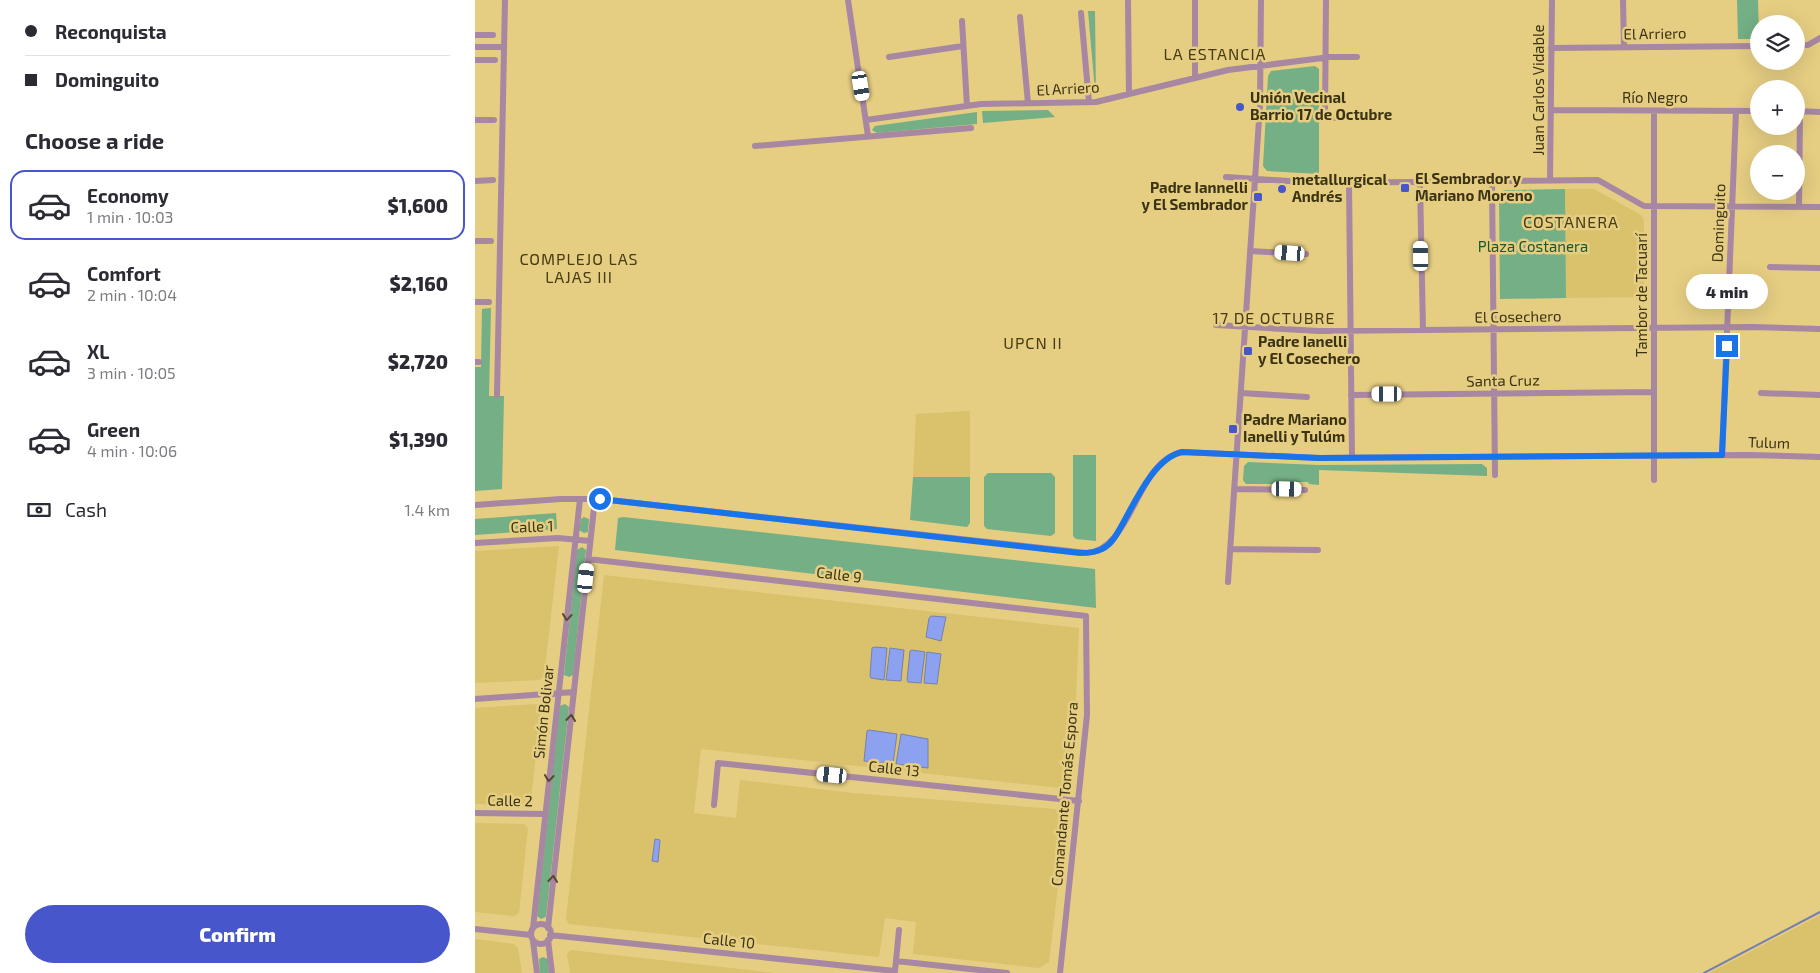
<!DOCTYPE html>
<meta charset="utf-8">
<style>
:root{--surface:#fff;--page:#f2f2f3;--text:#2b2b33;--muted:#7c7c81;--line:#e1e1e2;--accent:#4756ca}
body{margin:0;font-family:"Exo 2",sans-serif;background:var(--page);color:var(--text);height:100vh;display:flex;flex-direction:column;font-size:19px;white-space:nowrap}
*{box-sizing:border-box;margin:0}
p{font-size:16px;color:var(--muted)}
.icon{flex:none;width:28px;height:28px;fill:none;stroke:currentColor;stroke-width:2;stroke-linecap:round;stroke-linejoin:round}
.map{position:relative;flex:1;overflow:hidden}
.drawer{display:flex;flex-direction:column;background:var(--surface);width:475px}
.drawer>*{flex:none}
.hud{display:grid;align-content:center;height:110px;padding:0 25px;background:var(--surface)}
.controls{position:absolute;left:1275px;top:15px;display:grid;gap:10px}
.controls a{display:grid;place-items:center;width:55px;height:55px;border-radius:50%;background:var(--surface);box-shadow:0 5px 20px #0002;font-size:25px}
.end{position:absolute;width:22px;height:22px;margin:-11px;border:6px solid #1a73e8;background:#fff;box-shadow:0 0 0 2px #fff}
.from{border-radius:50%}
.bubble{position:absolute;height:35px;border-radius:18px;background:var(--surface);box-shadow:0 5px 20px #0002;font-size:16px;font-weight:800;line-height:35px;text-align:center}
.car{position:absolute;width:15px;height:30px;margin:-15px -8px;border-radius:6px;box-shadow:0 0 4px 1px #0007;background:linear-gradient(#fff 24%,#345 0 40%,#fff 0 76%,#345 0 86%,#fff 0)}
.hud b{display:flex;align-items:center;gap:18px;height:48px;font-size:19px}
.hud b+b{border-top:1px solid var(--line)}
.hud i{width:12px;height:12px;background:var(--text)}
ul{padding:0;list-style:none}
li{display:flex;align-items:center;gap:15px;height:70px;margin:0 10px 8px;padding:0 15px;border:2px solid transparent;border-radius:15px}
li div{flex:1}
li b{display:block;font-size:19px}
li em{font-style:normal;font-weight:800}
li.active{border-color:var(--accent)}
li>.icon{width:45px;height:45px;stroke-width:1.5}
h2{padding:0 25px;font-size:22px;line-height:60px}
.pay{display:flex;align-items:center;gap:12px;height:55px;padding:0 25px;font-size:19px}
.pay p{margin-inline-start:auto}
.cta{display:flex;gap:10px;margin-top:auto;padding:10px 25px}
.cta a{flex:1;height:58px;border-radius:30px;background:var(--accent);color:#fff;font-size:20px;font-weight:800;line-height:58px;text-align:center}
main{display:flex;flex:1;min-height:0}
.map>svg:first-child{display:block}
</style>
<main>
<section class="drawer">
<div class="hud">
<b><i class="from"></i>Reconquista</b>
<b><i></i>Dominguito</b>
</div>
<h2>Choose a ride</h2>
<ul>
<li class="active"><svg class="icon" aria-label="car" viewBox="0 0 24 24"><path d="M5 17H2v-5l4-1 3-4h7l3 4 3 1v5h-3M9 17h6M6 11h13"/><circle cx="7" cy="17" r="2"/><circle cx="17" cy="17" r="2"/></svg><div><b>Economy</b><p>1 min · 10:03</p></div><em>$1,600</em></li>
<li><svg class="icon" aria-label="car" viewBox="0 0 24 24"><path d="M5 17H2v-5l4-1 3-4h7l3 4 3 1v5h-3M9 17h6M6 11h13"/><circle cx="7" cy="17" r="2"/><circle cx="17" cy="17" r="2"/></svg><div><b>Comfort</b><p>2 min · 10:04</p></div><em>$2,160</em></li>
<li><svg class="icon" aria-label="car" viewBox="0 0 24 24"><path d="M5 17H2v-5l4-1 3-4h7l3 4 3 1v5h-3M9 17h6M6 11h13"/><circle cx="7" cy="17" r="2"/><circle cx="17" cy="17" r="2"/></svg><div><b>XL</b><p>3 min · 10:05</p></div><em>$2,720</em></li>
<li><svg class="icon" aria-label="car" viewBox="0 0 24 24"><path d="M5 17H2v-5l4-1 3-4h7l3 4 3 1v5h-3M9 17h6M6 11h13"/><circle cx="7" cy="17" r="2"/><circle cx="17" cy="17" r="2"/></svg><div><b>Green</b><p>4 min · 10:06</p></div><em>$1,390</em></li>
</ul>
<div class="pay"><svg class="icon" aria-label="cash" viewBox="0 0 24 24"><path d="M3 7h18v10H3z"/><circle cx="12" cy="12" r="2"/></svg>Cash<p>1.4 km</p></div>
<div class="cta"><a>Confirm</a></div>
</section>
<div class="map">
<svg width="1345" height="973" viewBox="0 0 1345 973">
<rect width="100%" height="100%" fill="#e5cd82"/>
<!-- built -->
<path fill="#dac16c" d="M1090 189H1119L1166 215 1169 220V297L1091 298Z
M495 411V477H438L441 414Z
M84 546 69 676 65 680 0 683V551Z
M129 575 604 628 601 697 594 789 226 749 219 813 261 818 265 780 378 793 592 810 574 962 564 968 438 954 441 922 410 918 404 957 94 924 91 919Z
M62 704 66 708 56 801 52 805 0 804V708Z
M0 823 49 824 53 828 44 913 39 916 0 912Z
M1345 915V973H1234L1271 954Z
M0 939 39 944 43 948 47 973H0Z
M96 950 300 973H95L92 954Z"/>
<!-- green -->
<path fill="#74af85" d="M1262 0H1283L1284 39H1263Z
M613 11H620L621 95 620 91Z
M840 66 844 69V174L792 171 788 166 793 76 796 71Z
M573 110 580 117 508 123 507 111Z
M502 112V124L402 133 397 130 400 126Z
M1090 189 1091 298 1025 299 1024 195 1029 190Z
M16 308 14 396H29L27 489 0 491V367H6L7 309Z
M598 455H621V541L601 539 598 536Z
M773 462 844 465 1007 464 1012 468V476L844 470V485L834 484 833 482H817L814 484H771L768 480 769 466Z
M513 473H576L580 477V533L576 536 512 529 509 526V477Z
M438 477H495V523L492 527 435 520Z
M81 513 82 529 0 535V519Z
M109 517 114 519 113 532 109 533 104 530 106 519Z
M148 517 620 569 621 608 140 550 143 518Z
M107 547 111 550 98 675 94 677 89 675 102 550Z
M90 704 94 707 71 917 66 919 62 916 85 706Z
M68 957 73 959 74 973H65L64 959Z"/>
<!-- water -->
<path fill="#8da1f1" stroke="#7580ae" d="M456 616 471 617 466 641 451 637 454 618Z
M400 647 412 648 409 680 396 678 395 676 397 648Z
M415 648 429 650 426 681 411 680Z
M437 650 450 652 446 683 433 682 432 680 435 651Z
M452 652 466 654 462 684 449 683Z
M394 730 422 734 418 764 389 761 392 731Z
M426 734 453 739V768L421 764Z
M180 839 185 840 183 862 177 861Z"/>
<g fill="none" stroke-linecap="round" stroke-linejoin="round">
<!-- stream -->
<path stroke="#7580ae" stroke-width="2" d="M1229 973 1345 912"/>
<!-- minor -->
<path stroke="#a787a1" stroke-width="6" d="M373 0 393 136
M653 0 654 94
M720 0V78
M851 0 850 118H882
M1148 0 1149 47
M606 13 614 102
M545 17 553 103
M487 21 492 106
M0 35H18
M1321 45H1333L1345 38
M0 47H29
M1076 48 1284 46
M414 57 488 46
M0 60H20
M1076 110 1284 111
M1179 111V480
M1322 111 1345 112
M0 120H19
M391 120 506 104 621 102 753 70 855 57H882
M280 146 496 128
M751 177 844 183 1123 180 1169 206 1345 207
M0 181 18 180
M1017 181 1020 475
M1075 181 1077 0
M874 182 877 458
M945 182 948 330
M1324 207 1325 112
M0 241H16
M775 251 831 254
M1295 267 1345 268
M0 302H14
M741 325 844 331 1277 327 1345 329
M0 362H4
M766 393 832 397
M1286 393 1345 395
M22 395 30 0
M876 395 1179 392
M1247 455 1261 111
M760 489 830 490
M0 505 86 499H125L612 553C658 549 661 461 707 452L844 458 1274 455 1345 457
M0 543 83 538 115 541
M756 549 843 550
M113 559 611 616 612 715 585 973
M753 582 785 105 786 0
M0 699 99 692
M239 805 243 763 604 801
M0 813 70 814
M56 934a10 10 0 1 1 20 0a10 10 0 1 1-20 0Z
M58 928 105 499
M73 928 120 499
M0 929 56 935
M75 935 420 971 424 930
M73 940 77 973
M58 941 62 973
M421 961 532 973"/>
</g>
<!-- one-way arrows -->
<defs><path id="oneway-chevron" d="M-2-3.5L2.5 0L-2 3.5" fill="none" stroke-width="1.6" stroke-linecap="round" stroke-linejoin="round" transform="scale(1.25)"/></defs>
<g stroke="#574836">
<use href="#oneway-chevron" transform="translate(92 617) rotate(96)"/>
<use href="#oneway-chevron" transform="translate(96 718) rotate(-84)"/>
<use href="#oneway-chevron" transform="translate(74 778) rotate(96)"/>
<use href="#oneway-chevron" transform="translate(78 879) rotate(-84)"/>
</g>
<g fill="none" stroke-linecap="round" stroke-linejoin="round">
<!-- route -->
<path stroke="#1a73e8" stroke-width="6" d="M125 499 605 553C612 553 620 553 627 549 637 544 642 534 647 525 660 502 679 458 707 452L844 458 1247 455 1252 346"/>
</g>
<!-- markers -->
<g fill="#4756ca" stroke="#e5cd82" stroke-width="2">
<circle cx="765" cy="107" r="5"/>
<rect x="925" y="183" width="10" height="10" rx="2.5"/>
<circle cx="807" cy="189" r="5"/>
<rect x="778" y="192" width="10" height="10" rx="2.5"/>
<rect x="768" y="346" width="10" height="10" rx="2.5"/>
<rect x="753" y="424" width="10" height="10" rx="2.5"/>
</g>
<g text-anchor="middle" stroke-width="5" stroke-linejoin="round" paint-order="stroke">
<!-- street labels -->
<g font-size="15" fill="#3c3313" stroke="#e5cd82">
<text transform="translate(1180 34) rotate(-1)" y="5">El Arriero</text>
<text transform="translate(593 89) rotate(-3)" y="5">El Arriero</text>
<text transform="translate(1064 90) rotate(-90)" y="5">Juan Carlos Vidable</text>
<text x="1180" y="103">Río Negro</text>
<text transform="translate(1244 223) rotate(-88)" y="5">Dominguito</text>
<text transform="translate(1167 295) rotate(-90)" y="5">Tambor de Tacuarí</text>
<text transform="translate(1043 317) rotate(-1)" y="5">El Cosechero</text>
<text transform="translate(1028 381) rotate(-1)" y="5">Santa Cruz</text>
<text transform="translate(1294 443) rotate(2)" y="5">Tulum</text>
<text transform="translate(57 527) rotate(-2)" y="5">Calle 1</text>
<text transform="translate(364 575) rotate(7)" y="5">Calle 9</text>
<text transform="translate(69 712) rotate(-84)" y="5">Simón Bolivar</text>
<text transform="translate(419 769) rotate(6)" y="5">Calle 13</text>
<text transform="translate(590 794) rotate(-85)" y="5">Comandante Tomás Espora</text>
<text transform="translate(35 801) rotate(1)" y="5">Calle 2</text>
<text transform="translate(254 941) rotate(6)" y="5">Calle 10</text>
</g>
<!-- poi labels -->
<g font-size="15" font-weight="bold" fill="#3c3313" stroke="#e5cd82" text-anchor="start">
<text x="775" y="103">Unión Vecinal<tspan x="775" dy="17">Barrio 17 de Octubre</tspan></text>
<text x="940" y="184">El Sembrador y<tspan x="940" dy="17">Mariano Moreno</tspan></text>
<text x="817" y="185">metallurgical<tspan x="817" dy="17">Andrés</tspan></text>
<text x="773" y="193" text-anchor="end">Padre Iannelli<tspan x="773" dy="17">y El Sembrador</tspan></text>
<text x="783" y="347">Padre Ianelli<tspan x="783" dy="17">y El Cosechero</tspan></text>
<text x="768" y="425">Padre Mariano<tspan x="768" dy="17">Ianelli y Tulúm</tspan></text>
</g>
<!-- park labels -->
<g font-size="15" fill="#195731" stroke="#e5cd82">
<text x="1058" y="252">Plaza Costanera</text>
</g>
<!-- neighbourhood labels -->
<g font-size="16" letter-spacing="1" fill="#483c14" stroke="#e5cd82">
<text x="740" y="60">LA ESTANCIA</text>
<text x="1096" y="228">COSTANERA</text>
<text x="104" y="265">COMPLEJO LAS<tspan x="104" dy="18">LAJAS III</tspan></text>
<text x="799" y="324">17 DE OCTUBRE</text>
<text x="558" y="349">UPCN II</text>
</g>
</g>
</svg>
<div class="controls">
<a><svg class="icon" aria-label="layers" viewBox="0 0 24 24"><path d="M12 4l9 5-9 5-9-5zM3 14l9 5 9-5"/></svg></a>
<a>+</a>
<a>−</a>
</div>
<i class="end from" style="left:125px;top:499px"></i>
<i class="end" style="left:1252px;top:346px"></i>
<div class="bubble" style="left:1211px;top:274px;width:82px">4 min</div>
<i class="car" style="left:386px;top:86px;rotate:171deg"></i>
<i class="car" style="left:815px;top:253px;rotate:274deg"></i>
<i class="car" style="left:946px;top:256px;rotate:359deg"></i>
<i class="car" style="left:912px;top:394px;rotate:270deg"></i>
<i class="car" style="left:812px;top:489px;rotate:91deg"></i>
<i class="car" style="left:111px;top:578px;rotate:6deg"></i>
<i class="car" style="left:357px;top:775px;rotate:276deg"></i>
</div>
</main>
